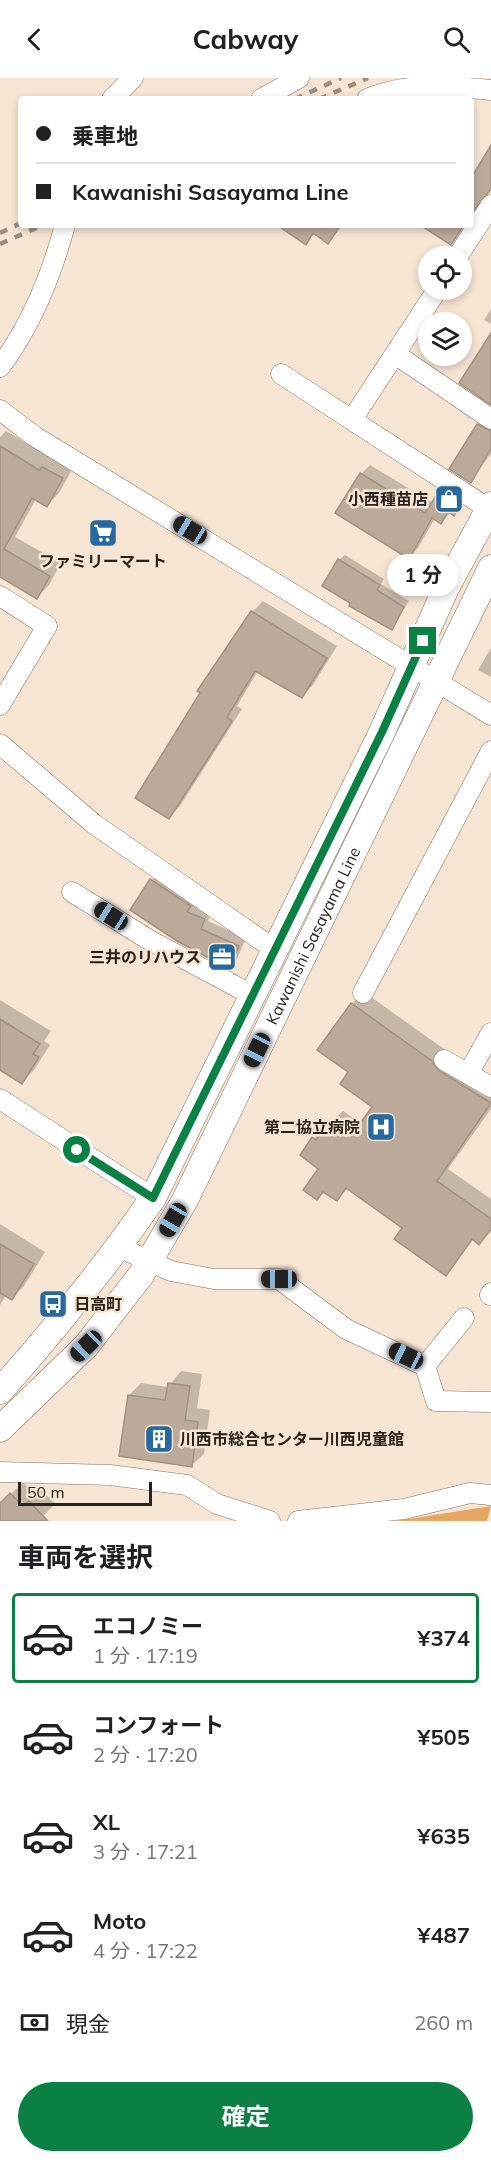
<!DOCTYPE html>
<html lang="ja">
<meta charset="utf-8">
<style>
:root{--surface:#fff;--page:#f2f2f2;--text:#202124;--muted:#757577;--line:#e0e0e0;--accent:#0b8043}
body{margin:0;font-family:Mulish,"Noto Sans JP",sans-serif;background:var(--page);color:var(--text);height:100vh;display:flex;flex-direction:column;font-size:22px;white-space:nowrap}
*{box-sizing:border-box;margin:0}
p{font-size:20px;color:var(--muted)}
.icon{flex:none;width:33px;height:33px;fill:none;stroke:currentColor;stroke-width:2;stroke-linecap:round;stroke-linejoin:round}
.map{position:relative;height:1443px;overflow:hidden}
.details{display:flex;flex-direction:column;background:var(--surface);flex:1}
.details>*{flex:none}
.top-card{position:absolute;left:18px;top:18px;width:456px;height:132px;border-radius:6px;box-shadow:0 3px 9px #0003;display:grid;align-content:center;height:132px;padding:0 18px;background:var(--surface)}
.controls{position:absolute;left:418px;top:168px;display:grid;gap:12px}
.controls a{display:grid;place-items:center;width:54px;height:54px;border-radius:50%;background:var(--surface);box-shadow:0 3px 9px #0003;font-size:30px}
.scale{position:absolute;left:18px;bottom:15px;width:134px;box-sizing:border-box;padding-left:6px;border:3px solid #29221c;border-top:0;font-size:16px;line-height:21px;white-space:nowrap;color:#29221c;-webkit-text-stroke:4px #f7e5d3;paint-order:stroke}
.end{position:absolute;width:27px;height:27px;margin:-14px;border:8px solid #0b8043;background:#fff;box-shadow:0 0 0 3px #fff}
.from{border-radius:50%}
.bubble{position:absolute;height:42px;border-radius:21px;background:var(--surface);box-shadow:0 3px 9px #0003;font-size:20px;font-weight:700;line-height:42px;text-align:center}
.car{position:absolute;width:18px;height:36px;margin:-18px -9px;border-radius:8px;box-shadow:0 0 4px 2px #0007;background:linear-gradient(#222 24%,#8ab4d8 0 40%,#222 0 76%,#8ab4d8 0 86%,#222 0)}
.top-card b{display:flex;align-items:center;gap:21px;height:57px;font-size:22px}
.top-card b+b{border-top:2px solid var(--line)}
.top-card i{width:15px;height:15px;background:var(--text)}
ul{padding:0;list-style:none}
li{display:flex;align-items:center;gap:18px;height:90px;margin:0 12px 9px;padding:0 6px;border:3px solid transparent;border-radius:6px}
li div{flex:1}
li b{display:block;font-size:22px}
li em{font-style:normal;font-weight:700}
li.active{border-color:var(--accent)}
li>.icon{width:54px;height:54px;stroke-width:1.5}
h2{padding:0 18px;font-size:27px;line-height:72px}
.pay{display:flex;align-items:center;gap:15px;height:66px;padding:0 18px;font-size:22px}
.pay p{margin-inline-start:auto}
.button{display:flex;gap:12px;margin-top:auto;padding:12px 18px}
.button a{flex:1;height:69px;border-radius:36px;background:var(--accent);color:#fff;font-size:24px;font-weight:700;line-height:69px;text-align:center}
header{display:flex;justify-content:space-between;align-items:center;height:78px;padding:0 18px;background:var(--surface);font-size:27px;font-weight:700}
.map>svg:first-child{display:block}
</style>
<header><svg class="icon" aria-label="back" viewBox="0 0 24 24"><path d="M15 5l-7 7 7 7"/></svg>Cabway<svg class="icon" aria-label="search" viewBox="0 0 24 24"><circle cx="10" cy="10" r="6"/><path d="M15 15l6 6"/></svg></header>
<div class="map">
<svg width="491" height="1443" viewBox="0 0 491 1443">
<rect width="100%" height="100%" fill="#f7e5d3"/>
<!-- forest -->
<path fill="#e5a663" d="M491 1428 487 1443H396Z"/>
<!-- shadow -->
<path fill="#0003" d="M491 231V246L484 242Z
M488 336 491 338V376L470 403 478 347Z
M6 353 52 380 55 378 74 388 59 415 47 427 36 421 15 459 61 485 49 507 37 519 0 497V359Z
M370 387 433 425 449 405 468 417 453 436 451 434 441 444 435 440 418 470 409 479 361 396Z
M345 477 384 501 381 506 409 523 392 550 339 482Z
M263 523 337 568 313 607 302 618 258 593 237 628 242 631 180 728 169 739 252 534Z
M491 570V599L478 592Z
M159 794 212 833 208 843 246 860 237 881 229 889 152 802Z
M364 914 444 971 450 981 491 1006V1031L448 1091 491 1121V1153L479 1165 474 1161 446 1196 404 1149 348 1110 337 1121 325 1113 317 1120 321 1090 302 1077 314 1060 343 1033 359 1044 374 1028 351 994 352 926Z
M0 922 51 953 44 963 50 967 34 992 22 1004 0 990Z
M0 1146 45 1174 24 1208 12 1220 6 1217 0 1227Z
M181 1293 202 1296 197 1330 210 1332 204 1376 191 1388 129 1317 141 1305 168 1309Z
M23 1404 36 1417 42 1412 55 1426 38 1443H0V1427Z"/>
<!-- building -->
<path fill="#bbaa9a" stroke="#a29282" stroke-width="1.5" d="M491 67V111L471 136V100Z
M277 147H341L328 166 313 155 306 167Z
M420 147H464L451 167Z
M491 255V327L459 305Z
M477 346 491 353V370L471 405 449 391Z
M0 368 39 392 42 389 63 400 47 429 32 420 4 471 50 498 37 521 0 499Z
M360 395 425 435 439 413 460 427 454 438 448 434 441 446 432 440 409 481 335 435Z
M338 481 380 507 377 512 404 529 392 552 349 528 350 525 322 508Z
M251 533 327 580 302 620 255 593 227 639 232 643 169 741 135 720 200 615 197 613Z
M150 801 191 828 187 834 205 841 201 851 239 868 229 891 177 863 130 832Z
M351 925 432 983 438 992 491 1025 437 1103 491 1141V1151L479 1167 472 1161 446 1198 394 1161 402 1150 346 1110 337 1123 323 1114 317 1122 303 1112 318 1091 300 1077 312 1059 316 1062 329 1044 347 1056 353 1048 356 1051 372 1029 340 1006 348 994 317 972Z
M0 941 40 966 33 976 39 979 22 1006 0 992Z
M0 1166 34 1186 12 1222 0 1215Z
M168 1305 190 1308 185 1342 198 1344 192 1389 119 1378 128 1317 165 1322Z
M10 1415 23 1428 29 1423 48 1443H0V1425Z"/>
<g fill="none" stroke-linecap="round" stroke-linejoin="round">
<!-- minor casing -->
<g stroke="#837364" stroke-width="21">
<path id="minor" d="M112 21 133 0
M261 21 299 0
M367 21C407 4 449 8 491 12
M458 178 491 127
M395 276 491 341
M0 289C32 246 51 199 65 147
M281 296 489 431
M0 332 34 358 491 637
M353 340 437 212
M0 518 47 548 0 627
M0 666 94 746 274 871
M72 814 151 863 252 917
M363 915 491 673
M444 982 491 1009
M468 996 491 955
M0 1021 153 1120
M119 1169 171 1193 214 1201H279L346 1251 425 1288 436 1323 491 1324
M490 1217 491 1215
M425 1288 464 1240
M0 1394 110 1397 187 1407 217 1426 270 1443
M298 1443 404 1431 470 1415 491 1417"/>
</g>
<!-- major casing -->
<g stroke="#837364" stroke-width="27">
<g id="major">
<path d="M0 1313C55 1251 106 1188 153 1120L382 654 446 510 491 427"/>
<path id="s1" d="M0 1351 86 1268 141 1197 185 1122 491 490"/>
</g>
</g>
<!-- minor -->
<use href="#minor" stroke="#fff" stroke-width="20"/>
<!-- major -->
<use href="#major" stroke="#fff" stroke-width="26"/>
<!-- rail -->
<path stroke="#998c80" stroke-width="4.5" stroke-dasharray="8 8" stroke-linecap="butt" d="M295 21 341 0
M319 21 368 0
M0 155 21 145
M0 166 43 147"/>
</g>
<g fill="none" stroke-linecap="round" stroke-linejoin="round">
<!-- route -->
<path stroke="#0b8043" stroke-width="8" d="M77 1072 153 1120 382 654 423 563"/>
</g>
<!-- icons -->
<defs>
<g id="shop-square" transform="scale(1.5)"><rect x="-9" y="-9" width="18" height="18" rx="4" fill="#25699e" stroke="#f7e5d3"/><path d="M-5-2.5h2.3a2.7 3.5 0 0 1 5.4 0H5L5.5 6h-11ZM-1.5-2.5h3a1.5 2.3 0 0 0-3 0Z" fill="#fff"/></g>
<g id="supermarket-square" transform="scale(1.5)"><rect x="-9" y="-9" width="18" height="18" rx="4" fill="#25699e" stroke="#f7e5d3"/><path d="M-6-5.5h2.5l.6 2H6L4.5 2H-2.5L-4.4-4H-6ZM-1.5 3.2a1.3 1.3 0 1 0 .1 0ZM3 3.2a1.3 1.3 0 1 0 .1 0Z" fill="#fff"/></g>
<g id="office-square" transform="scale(1.5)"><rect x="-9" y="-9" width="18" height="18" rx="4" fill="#25699e" stroke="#f7e5d3"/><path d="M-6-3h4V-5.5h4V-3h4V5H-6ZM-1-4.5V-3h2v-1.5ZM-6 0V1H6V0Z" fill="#fff"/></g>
<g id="hospital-square" transform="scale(1.5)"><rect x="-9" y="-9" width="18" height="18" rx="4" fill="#25699e" stroke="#f7e5d3"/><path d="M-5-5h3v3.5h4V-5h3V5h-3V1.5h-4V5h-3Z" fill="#fff"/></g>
<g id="bus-square" transform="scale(1.5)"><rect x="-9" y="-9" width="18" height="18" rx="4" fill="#25699e" stroke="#f7e5d3"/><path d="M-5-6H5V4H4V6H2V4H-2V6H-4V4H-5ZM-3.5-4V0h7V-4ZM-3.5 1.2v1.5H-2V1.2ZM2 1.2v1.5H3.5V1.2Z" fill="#fff"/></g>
<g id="building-square" transform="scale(1.5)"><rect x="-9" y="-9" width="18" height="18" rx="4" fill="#25699e" stroke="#f7e5d3"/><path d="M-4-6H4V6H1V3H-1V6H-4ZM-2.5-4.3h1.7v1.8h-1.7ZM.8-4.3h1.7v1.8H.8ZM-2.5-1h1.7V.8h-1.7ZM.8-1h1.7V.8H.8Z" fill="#fff"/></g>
</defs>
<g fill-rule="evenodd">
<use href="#shop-square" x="449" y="421"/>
<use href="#supermarket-square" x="103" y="455"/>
<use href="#office-square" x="222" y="879"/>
<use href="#hospital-square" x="381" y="1049"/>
<use href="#bus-square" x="53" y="1226"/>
<use href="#building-square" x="159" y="1361"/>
</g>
<g text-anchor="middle" stroke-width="5" stroke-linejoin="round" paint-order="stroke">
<!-- poi labels -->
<g font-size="16" font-weight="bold" fill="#29221c" stroke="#f7e5d3" text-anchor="end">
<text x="428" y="427">小西種苗店</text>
<text x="103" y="489" text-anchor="middle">ファミリーマート</text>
<text x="201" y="885">三井のリハウス</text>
<text x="360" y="1055">第二協立病院</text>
<text x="74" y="1232" text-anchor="start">日高町</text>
<text x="180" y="1367" text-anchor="start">川西市総合センター川西児童館</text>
</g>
<!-- street labels -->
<g font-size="16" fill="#29221c" stroke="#f7e5d3">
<text dy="6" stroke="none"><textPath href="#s1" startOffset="590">Kawanishi Sasayama Line</textPath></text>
</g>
</g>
</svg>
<div class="controls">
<a><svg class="icon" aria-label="locate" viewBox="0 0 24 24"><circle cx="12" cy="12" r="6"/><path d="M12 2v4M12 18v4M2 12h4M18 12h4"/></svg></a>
<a><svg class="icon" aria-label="layers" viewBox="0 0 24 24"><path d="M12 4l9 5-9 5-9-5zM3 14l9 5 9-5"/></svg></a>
</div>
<div class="scale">50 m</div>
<i class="end from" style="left:77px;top:1072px"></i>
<i class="end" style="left:423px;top:563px"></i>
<div class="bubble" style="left:387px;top:476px;width:72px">1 分</div>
<i class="car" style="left:190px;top:452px;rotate:301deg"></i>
<i class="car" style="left:111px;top:838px;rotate:302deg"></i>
<i class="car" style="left:257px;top:972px;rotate:206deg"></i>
<i class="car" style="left:173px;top:1142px;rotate:210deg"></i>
<i class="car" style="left:279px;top:1201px;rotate:270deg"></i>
<i class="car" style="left:86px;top:1268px;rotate:226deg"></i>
<i class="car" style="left:406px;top:1278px;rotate:295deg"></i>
<div class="top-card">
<b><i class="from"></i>乗車地</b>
<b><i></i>Kawanishi Sasayama Line</b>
</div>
</div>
<section class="details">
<h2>車両を選択</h2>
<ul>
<li class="active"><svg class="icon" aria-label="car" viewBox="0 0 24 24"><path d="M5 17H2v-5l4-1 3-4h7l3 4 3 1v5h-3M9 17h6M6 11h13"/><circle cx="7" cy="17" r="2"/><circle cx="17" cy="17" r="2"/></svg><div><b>エコノミー</b><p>1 分 · 17:19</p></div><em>¥374</em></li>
<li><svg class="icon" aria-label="car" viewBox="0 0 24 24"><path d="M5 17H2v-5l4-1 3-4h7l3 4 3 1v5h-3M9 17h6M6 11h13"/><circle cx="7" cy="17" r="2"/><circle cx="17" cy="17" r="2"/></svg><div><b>コンフォート</b><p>2 分 · 17:20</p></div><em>¥505</em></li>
<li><svg class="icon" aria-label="car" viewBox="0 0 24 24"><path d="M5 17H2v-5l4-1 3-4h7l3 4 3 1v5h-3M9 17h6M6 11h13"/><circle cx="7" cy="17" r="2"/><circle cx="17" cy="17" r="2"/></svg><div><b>XL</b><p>3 分 · 17:21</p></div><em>¥635</em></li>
<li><svg class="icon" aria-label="car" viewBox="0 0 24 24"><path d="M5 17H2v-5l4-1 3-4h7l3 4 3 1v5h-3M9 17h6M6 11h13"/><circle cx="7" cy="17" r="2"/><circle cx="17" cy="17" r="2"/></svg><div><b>Moto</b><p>4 分 · 17:22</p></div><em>¥487</em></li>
</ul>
<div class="pay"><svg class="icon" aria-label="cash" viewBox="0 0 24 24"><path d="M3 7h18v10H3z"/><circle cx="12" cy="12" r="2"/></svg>現金<p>260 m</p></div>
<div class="button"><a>確定</a></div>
</section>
